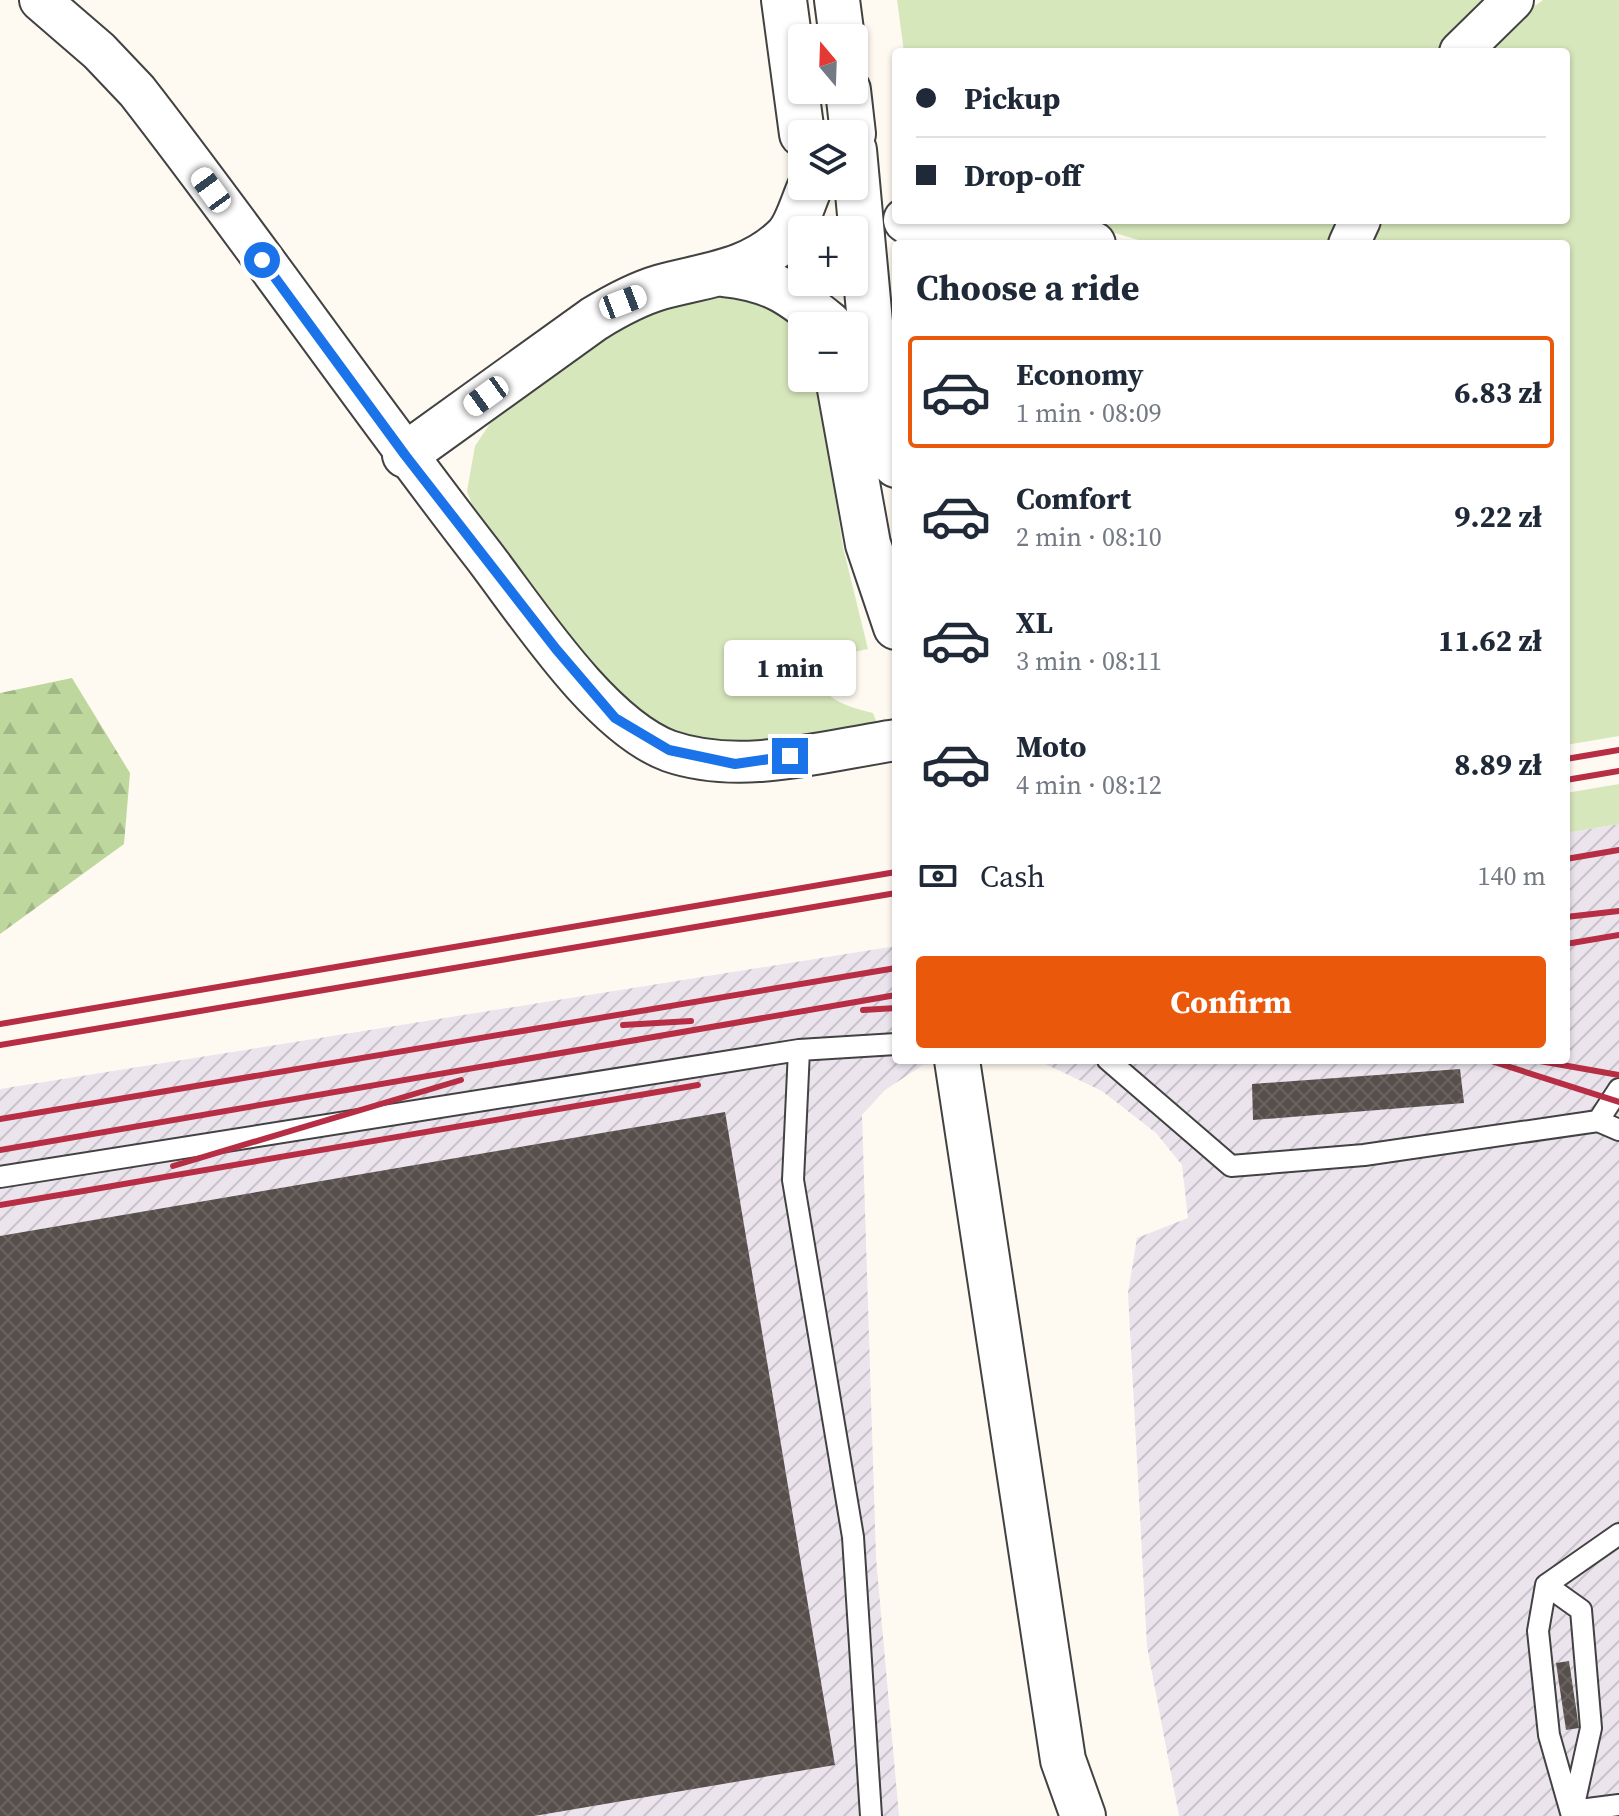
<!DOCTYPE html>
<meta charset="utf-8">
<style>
:root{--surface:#fff;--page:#f2f2f3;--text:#1f2937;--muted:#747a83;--line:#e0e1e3;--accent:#ea580c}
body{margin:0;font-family:"Source Serif 4",serif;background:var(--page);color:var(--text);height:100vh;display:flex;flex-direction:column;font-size:30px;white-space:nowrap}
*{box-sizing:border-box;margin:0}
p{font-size:26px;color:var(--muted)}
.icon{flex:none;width:44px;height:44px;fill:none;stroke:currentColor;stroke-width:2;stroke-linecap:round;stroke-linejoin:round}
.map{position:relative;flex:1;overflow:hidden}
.side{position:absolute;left:892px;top:240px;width:678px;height:824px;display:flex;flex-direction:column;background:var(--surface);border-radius:8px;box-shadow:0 2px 6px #0004}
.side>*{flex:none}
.banner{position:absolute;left:892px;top:48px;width:678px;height:176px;border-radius:8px;box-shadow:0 2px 6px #0004;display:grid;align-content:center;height:176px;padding:0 24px;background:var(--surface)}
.needle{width:52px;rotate:341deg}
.fabs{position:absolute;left:788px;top:24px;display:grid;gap:16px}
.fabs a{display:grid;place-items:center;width:80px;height:80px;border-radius:8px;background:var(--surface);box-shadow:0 2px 6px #0004;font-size:40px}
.end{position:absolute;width:36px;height:36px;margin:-18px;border:10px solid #1a73e8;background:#fff;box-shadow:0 0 0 4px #fff}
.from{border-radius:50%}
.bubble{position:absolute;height:56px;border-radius:8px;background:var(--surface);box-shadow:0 2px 6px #0004;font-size:26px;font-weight:700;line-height:56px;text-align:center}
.car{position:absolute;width:24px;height:48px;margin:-24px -12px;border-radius:10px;box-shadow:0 0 6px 2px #0007;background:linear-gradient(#fff 24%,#345 0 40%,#fff 0 76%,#345 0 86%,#fff 0)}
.banner b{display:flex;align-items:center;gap:28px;height:76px;font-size:30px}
.banner b+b{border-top:2px solid var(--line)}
.banner i{width:20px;height:20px;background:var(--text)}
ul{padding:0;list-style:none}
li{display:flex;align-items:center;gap:24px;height:112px;margin:0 16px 12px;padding:0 8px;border:4px solid transparent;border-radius:8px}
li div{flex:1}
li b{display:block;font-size:30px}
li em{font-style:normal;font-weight:700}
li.current{border-color:var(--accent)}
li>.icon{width:72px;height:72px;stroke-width:1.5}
h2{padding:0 24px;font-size:36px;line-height:96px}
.pay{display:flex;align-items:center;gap:20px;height:88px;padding:0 24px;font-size:30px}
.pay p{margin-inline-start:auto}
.cta{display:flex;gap:16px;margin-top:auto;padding:16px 24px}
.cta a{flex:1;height:92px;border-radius:8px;background:var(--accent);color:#fff;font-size:32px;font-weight:700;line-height:92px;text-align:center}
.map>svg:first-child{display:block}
</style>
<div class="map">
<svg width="1619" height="1816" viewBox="0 0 1619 1816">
<defs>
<pattern id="industrial-furrows" width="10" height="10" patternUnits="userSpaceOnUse" patternTransform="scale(2)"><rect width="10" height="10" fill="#ebe4ed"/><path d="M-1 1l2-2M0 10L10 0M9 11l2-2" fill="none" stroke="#c8c2ca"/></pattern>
<pattern id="forest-firs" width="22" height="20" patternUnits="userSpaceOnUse" patternTransform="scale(2)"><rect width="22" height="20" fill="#bdd79c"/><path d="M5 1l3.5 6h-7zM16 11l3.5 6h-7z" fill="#a1b785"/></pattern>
<pattern id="building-cross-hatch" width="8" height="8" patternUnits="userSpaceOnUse" patternTransform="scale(2)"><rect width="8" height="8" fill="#574f4b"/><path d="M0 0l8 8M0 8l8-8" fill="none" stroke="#6a6461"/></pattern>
</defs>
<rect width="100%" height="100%" fill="#fefaf1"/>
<!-- industrial -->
<path fill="url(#industrial-furrows)" d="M1619 824V1816H1179L1147 1646 1128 1293 1137 1238 1188 1218 1182 1165 1156 1133 1102 1091 1037 1060H1566V833Z
M896 946V1060H983L923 1065 885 1090 862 1115 876 1558 899 1816H0V1089Z"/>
<!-- grass -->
<path fill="#d7e7bc" d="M897 0H1488L1451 31 1436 52H904Z
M1543 0H1619V736L1566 745V244H1370L1378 220H1566V52H1484L1514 21Z
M1045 220H1339L1327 244H1152L1074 221Z
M754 297 802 327V378H817L843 547 868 649 806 662C825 698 834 703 873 713L880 731C821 738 750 758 691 742 602 717 532 593 478 521L467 491 475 446 497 413 615 325 691 298Z
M1619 784V824L1566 833V793Z"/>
<!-- forest -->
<path fill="url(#forest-firs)" d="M72 678 130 773 124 844 0 934V693Z"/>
<!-- building -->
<path fill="url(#building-cross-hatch)" d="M1460 1069 1464 1103 1253 1120 1252 1084Z
M725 1112 835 1765 534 1816H0V1236Z
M1569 1661 1579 1728 1566 1730 1556 1663Z"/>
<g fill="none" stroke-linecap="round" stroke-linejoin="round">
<!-- service casing -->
<g stroke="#424242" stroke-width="24">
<path id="service" d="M1108 1060 1231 1166 1364 1155 1598 1121 1619 1130
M1598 1121 1619 1089
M0 1177 799 1050
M1546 1585 1581 1610 1591 1728 1573 1809
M1572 1811 1619 1805
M871 1816 853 1537 793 1180 799 1050 896 1044
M1572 1816 1549 1735 1538 1631 1546 1585 1619 1534"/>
</g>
<!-- minor casing -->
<g stroke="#424242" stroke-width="44">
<path id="minor" d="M40 0 99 51 137 91C256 244 365 403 484 556 529 615 600 725 669 751 741 776 823 751 896 740
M1460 52 1513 0
M1349 244 1360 220"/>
</g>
<!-- tertiary casing -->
<g stroke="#424242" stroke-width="48">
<path id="tertiary" d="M784 0 802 134
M837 0 842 38
M848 90 853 134
M854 150 870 322 896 465
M906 220C955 258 1034 226 1093 244
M724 274C773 279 792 294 829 324
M838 378 868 544 896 627
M405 455 594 319C615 306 637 294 661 287 705 275 751 272 786 237 797 226 803 202 810 187
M957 1060 1063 1760 1083 1816"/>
</g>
<!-- service -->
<use href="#service" stroke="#fff" stroke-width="20"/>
<!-- minor -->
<use href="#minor" stroke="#fff" stroke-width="40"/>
<!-- tertiary -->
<use href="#tertiary" stroke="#fff" stroke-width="44"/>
<!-- rail -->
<path stroke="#b72e44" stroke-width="6" d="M1566 759 1619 750
M1566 780 1619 771
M1566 859 1619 850
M1566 917 1619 911
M1566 944 1619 935
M863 1010 896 1008
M0 1024 896 872
M623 1025 691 1021
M0 1045 896 893
M1488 1060 1619 1102
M1534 1060 1619 1075
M0 1119 896 968
M0 1150 896 995
M173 1166 461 1080
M66 1194 698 1085
M0 1205 77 1192"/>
</g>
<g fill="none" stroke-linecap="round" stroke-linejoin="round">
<!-- route -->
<path stroke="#1a73e8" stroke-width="10" d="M262 260 405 455 556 649 615 718 669 750 735 764 790 756"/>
</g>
</svg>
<div class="fabs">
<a><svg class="needle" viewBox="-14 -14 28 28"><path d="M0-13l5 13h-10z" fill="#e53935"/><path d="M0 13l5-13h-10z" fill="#747a83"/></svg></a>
<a><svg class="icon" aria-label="layers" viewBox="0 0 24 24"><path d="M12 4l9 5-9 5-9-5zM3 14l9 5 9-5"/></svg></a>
<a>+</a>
<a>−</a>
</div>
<i class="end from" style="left:262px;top:260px"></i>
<i class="end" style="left:790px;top:756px"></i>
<div class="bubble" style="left:724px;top:640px;width:132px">1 min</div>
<i class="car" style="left:211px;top:190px;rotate:324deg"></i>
<i class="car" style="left:623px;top:302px;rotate:69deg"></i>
<i class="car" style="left:486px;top:396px;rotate:234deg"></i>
<div class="banner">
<b><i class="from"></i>Pickup</b>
<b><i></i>Drop-off</b>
</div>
<section class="side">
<h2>Choose a ride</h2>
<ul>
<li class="current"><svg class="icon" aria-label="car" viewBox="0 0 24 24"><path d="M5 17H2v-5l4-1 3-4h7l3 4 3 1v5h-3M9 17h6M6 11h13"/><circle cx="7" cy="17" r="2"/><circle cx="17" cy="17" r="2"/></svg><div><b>Economy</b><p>1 min · 08:09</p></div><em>6.83 zł</em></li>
<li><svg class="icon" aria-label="car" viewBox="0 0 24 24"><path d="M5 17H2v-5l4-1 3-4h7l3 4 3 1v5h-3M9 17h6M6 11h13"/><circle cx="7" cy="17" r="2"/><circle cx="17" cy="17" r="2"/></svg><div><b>Comfort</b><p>2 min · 08:10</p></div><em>9.22 zł</em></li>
<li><svg class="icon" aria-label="car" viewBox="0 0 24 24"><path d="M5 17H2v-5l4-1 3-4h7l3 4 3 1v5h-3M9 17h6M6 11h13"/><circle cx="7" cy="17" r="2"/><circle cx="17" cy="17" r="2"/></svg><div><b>XL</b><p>3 min · 08:11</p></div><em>11.62 zł</em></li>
<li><svg class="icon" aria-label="car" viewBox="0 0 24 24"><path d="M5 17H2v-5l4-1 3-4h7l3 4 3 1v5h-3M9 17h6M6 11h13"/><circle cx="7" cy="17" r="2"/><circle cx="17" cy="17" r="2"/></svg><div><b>Moto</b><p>4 min · 08:12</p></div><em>8.89 zł</em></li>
</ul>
<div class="pay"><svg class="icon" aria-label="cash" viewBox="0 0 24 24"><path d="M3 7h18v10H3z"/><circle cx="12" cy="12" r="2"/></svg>Cash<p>140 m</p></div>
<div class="cta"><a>Confirm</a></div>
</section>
</div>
